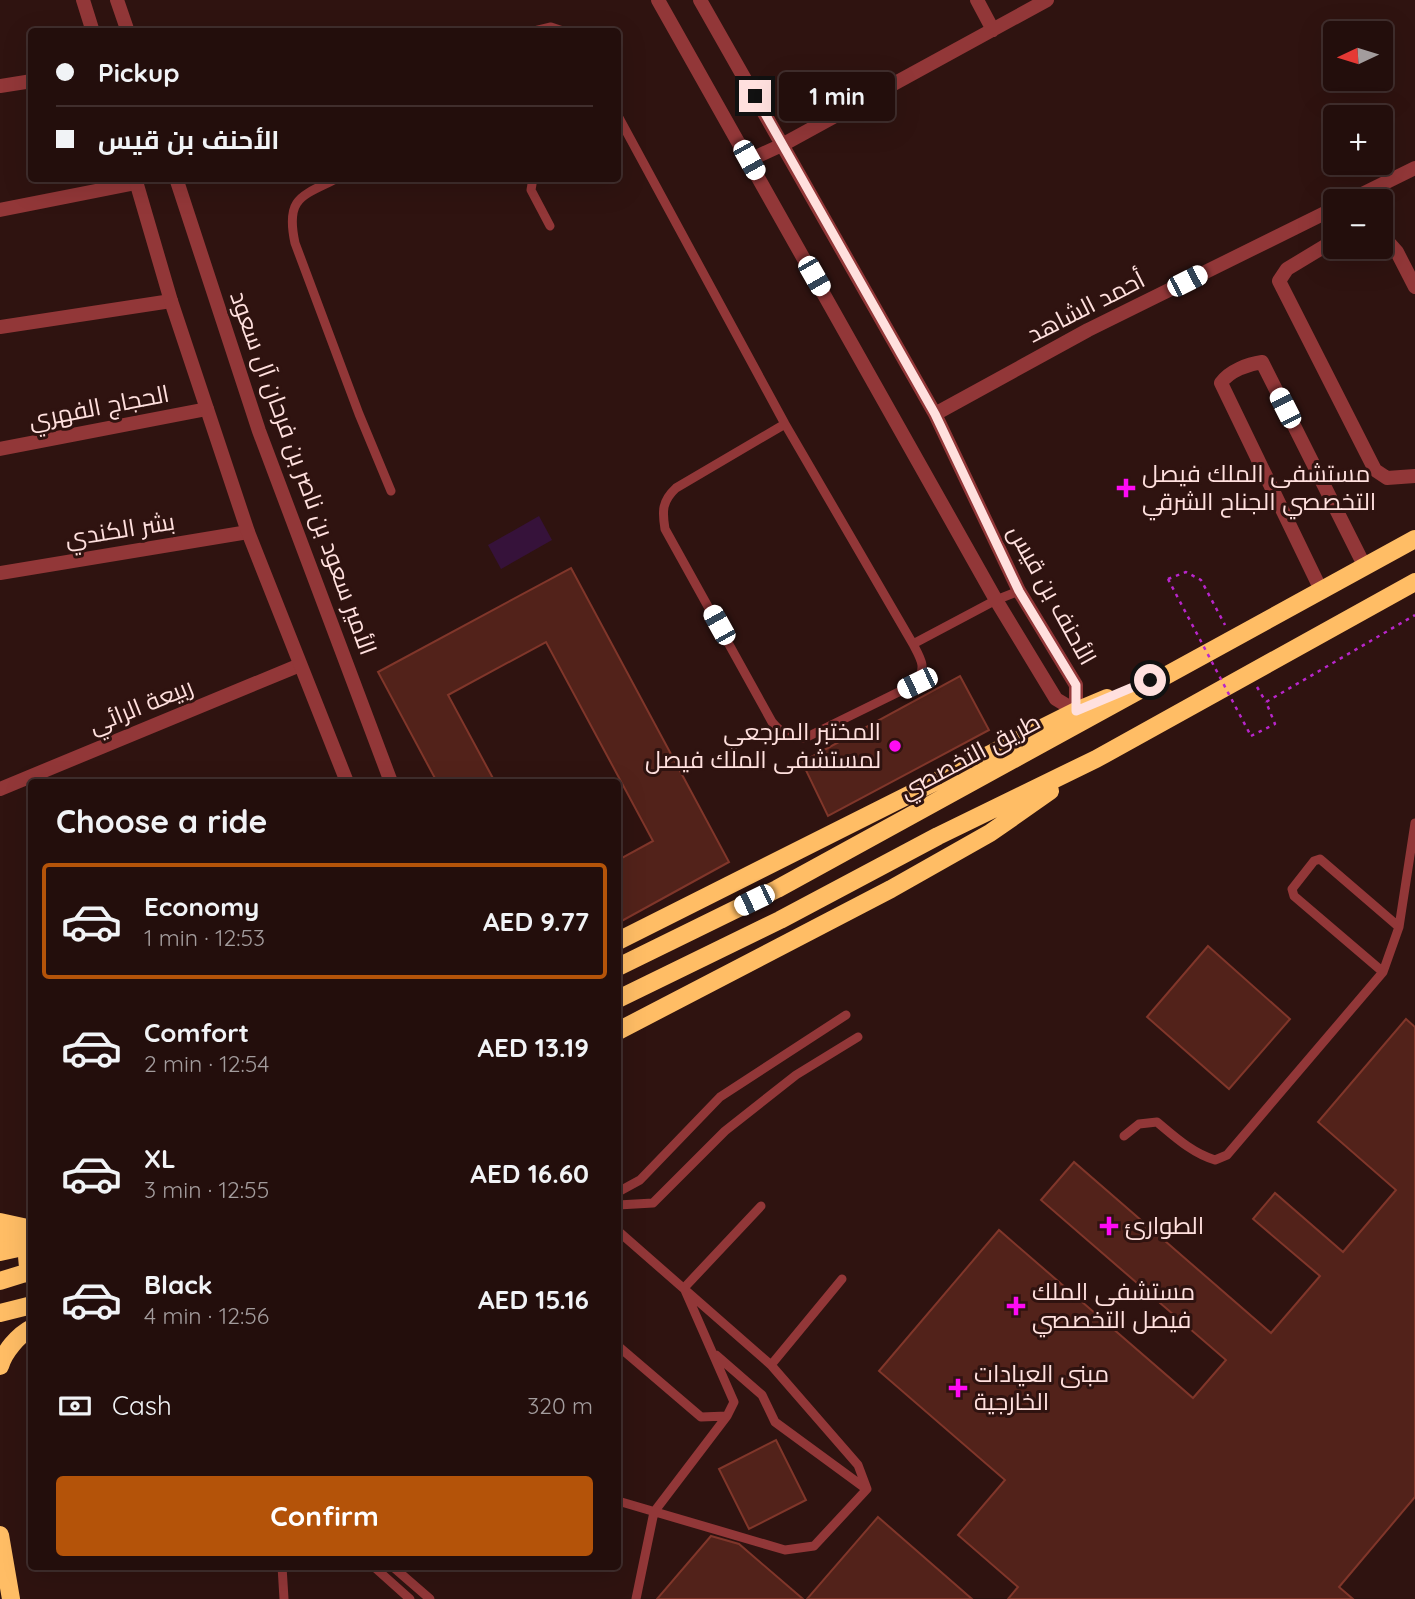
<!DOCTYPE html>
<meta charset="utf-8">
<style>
:root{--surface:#230e0c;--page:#2f1c1a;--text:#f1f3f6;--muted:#a39c9d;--line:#402e2d;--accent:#b45309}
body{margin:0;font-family:Quicksand,Cairo,sans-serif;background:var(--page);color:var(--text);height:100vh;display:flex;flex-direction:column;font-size:26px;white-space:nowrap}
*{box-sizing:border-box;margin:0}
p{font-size:23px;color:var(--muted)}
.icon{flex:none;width:38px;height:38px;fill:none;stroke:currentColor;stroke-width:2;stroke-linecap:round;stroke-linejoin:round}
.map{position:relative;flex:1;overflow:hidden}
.side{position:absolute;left:28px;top:779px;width:593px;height:791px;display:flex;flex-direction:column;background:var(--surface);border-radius:7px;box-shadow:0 7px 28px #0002,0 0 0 2px var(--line)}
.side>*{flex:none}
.guide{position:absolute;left:28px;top:28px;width:593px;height:154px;border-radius:7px;box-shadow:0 7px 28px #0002,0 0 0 2px var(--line);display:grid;align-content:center;height:154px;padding:0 28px;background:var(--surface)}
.needle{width:46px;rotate:266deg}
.fabs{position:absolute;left:1323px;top:21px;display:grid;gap:14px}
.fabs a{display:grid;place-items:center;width:70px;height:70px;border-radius:7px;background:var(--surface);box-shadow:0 7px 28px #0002,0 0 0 2px var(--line);font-size:35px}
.end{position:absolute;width:32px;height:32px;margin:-16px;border:9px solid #ffe0de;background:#111;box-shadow:0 0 0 4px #111}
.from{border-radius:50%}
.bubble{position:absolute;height:49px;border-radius:7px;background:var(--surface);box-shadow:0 7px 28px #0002,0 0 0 2px var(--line);font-size:23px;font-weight:800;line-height:49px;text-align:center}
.car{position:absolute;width:21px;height:42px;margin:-21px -10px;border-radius:9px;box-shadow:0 0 5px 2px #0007;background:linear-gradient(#fff 24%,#345 0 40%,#fff 0 76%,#345 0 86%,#fff 0)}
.guide b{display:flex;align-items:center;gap:24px;height:66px;font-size:26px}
.guide b+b{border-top:2px solid var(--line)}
.guide i{width:18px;height:18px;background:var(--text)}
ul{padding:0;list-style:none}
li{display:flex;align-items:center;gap:21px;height:116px;margin:0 14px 10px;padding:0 14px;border:4px solid transparent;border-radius:7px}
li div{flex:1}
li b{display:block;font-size:26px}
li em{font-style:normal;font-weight:800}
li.active{border-color:var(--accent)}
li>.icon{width:63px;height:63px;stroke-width:1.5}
h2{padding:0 28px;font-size:32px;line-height:84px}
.pay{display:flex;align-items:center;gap:18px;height:77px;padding:0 28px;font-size:26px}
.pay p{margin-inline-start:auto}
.button{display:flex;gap:14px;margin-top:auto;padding:14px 28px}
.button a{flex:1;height:80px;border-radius:7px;background:var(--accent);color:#fff;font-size:28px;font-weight:800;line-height:80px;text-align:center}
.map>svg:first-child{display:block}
</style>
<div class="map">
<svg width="1415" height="1599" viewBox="0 0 1415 1599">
<rect width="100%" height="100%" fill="#2f1310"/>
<!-- green -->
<path fill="#36123a" d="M539 516 552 540 501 569 488 545Z"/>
<!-- building -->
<path fill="#52221a" stroke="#80362a" stroke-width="2" d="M571 568 729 862 618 923V860L653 841 546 642 448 695 495 782H437L378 672Z
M960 676 989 730 828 816 802 762Z
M1208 946 1290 1019 1229 1089 1147 1017Z
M1406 1019 1415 1027V1497L1339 1587 1353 1599H1008L1018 1587 958 1535 1005 1480 879 1371 999 1230 1193 1398 1226 1360 1041 1200 1074 1162 1271 1333 1320 1276 1253 1219 1275 1193 1343 1252 1396 1190 1318 1122Z
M776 1440 806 1500 749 1529 719 1469Z
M878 1517 972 1599H807Z
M711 1536 739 1544 803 1599H657Z"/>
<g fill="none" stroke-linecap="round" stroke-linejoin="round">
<!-- path -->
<path stroke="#b826cb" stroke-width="2.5" stroke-dasharray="3.5 5" stroke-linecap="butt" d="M1168 579 1186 572 1201 580 1225 625
M1257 687 1266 702
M1251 736 1275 724 1266 702 1415 615"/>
<!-- service -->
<path stroke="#923738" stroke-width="9" d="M530 32 551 27 566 32
M618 116 785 424 913 644 996 600 1019 591
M338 178C302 196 285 197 295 243L359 414 391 491
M533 178 531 190 550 226
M785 424 676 488C662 501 662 511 665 529L772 722C782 734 789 738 805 738L917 683C926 666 922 661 913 644
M1383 972 1294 896 1292 889 1314 861 1320 859 1399 927
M1124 1136 1139 1124 1157 1122C1175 1137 1192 1153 1215 1160L1227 1155 1383 972 1399 927 1415 823
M618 1192 640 1180 720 1097 846 1015
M618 1205 653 1203 725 1131 796 1075 858 1037
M618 1231 771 1365 858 1465 867 1489
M618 1346 701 1417 727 1416
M716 1355 762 1395 775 1422 865 1488
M771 1365 842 1279
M618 1501 785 1550 814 1546 867 1489
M282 1566 284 1599
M373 1566 410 1599
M392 1566 430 1599
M636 1599 654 1512 727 1416 734 1402 684 1288 761 1206"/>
<!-- minor -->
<path stroke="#923738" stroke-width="14" d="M658 0 996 600 1056 699 1076 711V685L1019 591 935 414 700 0
M977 0 993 30
M0 86 32 81
M749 160 782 145 1047 0
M1348 201 1415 168
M0 210 136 183
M1381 234 1397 252 1415 287
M1335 240 1287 269 1279 281 1375 470 1387 478 1415 476
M0 327 171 301
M935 414 1088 330 1335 208
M0 449 207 409
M0 573 248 532
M1321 590 1221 383C1229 371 1248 364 1262 362L1365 567
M0 789 300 665"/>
<!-- tertiary -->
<path stroke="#923738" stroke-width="14" d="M83 0 93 32
M117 0 128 32
M135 178 171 301 248 532 347 782
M176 178 259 431 391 782"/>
<!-- primary -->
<path stroke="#ffbd65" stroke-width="18" d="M618 941 1076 711 1107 698
M618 967 777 889 1415 539
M618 999 780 920 938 836 1096 759 1415 582
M618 1031 891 889 990 833 1050 791
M0 1222 32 1229
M0 1239 32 1231
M32 1239C26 1253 25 1262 32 1276
M0 1313 32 1305
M0 1366C4 1352 18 1335 32 1328
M0 1535 11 1599"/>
<!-- path-bridge -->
<path stroke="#b826cb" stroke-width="2.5" stroke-dasharray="3.5 5" stroke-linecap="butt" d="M1168 579 1251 736"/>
<!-- primary-bridge -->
<path stroke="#ffbd65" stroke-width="18" d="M0 1252 32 1245
M0 1281 32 1271"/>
</g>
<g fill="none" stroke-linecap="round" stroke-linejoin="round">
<!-- route -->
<path stroke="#ffe0de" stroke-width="9" d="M755 96 935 414 1019 591 1076 685V711L1150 680"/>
</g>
<!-- markers -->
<g fill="#ff0af4" stroke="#2f1310" stroke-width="2.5">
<path d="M1122.5 477.5h7v7h7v7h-7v7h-7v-7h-7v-7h7z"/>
<circle cx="895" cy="746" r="7"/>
<path d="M1105.5 1215.5h7v7h7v7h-7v7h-7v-7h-7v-7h7z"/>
<path d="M1012.5 1295.5h7v7h7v7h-7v7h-7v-7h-7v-7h7z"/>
<path d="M954.5 1377.5h7v7h7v7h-7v7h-7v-7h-7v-7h7z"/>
</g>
<g text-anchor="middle" stroke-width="6" stroke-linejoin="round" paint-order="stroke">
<!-- street labels -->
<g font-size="24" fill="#ffe0de" stroke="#2f1310">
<text transform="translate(1086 307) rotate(-27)" y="8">أحمد الشاهد</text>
<text transform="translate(99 407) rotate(-11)" y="8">الحجاج الفهري</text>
<text transform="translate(303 473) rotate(70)" y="8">الأمير سعود بن ناصر بن فرحان آل سعود</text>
<text transform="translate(120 530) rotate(-9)" y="8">بشر الكندي</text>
<text transform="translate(1052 595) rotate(61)" y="8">الأحنف بن قيس</text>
<text transform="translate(141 706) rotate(-22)" y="8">ربيعة الرائي</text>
<text transform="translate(970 756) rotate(-28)" y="8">طريق التخصصي</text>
</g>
<!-- poi labels -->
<g font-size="24" fill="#ffe0de" stroke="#2f1310" text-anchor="start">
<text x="1142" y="482">مستشفى الملك فيصل<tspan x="1142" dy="28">التخصصي الجناح الشرقي</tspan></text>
<text x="881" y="740" text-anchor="end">المختبر المرجعي<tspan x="881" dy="28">لمستشفى الملك فيصل</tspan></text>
<text x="1125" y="1234">الطوارئ</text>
<text x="1032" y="1300">مستشفى الملك<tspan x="1032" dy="28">فيصل التخصصي</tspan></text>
<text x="974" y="1382">مبنى العيادات<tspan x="974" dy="28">الخارجية</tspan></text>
</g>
</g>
</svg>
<div class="fabs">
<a><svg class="needle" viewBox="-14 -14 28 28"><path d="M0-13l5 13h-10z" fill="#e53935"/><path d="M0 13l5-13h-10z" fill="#a39c9d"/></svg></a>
<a>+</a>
<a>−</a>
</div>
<i class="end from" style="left:1150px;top:680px"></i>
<i class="end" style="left:755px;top:96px"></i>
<div class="bubble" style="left:779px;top:72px;width:116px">1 min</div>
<i class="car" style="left:749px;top:160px;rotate:151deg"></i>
<i class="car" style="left:814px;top:276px;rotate:150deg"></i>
<i class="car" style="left:1187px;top:281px;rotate:63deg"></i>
<i class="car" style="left:1285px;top:408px;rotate:333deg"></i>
<i class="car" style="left:719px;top:625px;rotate:331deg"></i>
<i class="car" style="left:917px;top:683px;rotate:244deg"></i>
<i class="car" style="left:754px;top:900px;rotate:244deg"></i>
<div class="guide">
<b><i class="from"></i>Pickup</b>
<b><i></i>الأحنف بن قيس</b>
</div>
<section class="side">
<h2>Choose a ride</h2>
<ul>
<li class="active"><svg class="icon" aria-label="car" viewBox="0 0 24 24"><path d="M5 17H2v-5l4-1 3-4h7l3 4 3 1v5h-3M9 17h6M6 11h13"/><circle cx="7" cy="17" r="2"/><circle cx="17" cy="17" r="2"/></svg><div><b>Economy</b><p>1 min · 12:53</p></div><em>AED 9.77</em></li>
<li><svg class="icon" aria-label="car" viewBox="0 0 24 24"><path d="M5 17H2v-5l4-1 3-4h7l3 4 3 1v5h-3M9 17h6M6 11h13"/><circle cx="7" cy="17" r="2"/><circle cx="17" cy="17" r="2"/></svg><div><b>Comfort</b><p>2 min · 12:54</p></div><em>AED 13.19</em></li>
<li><svg class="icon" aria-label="car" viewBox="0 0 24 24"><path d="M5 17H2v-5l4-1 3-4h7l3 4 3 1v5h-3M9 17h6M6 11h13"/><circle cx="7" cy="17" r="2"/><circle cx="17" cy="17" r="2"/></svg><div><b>XL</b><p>3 min · 12:55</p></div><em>AED 16.60</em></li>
<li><svg class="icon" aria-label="car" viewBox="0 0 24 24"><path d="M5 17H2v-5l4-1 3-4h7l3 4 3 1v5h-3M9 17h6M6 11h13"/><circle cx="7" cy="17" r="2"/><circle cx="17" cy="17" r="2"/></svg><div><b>Black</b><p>4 min · 12:56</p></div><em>AED 15.16</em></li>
</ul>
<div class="pay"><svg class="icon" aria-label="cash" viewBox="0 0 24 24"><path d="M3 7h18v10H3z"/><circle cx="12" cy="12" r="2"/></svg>Cash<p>320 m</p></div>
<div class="button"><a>Confirm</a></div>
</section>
</div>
